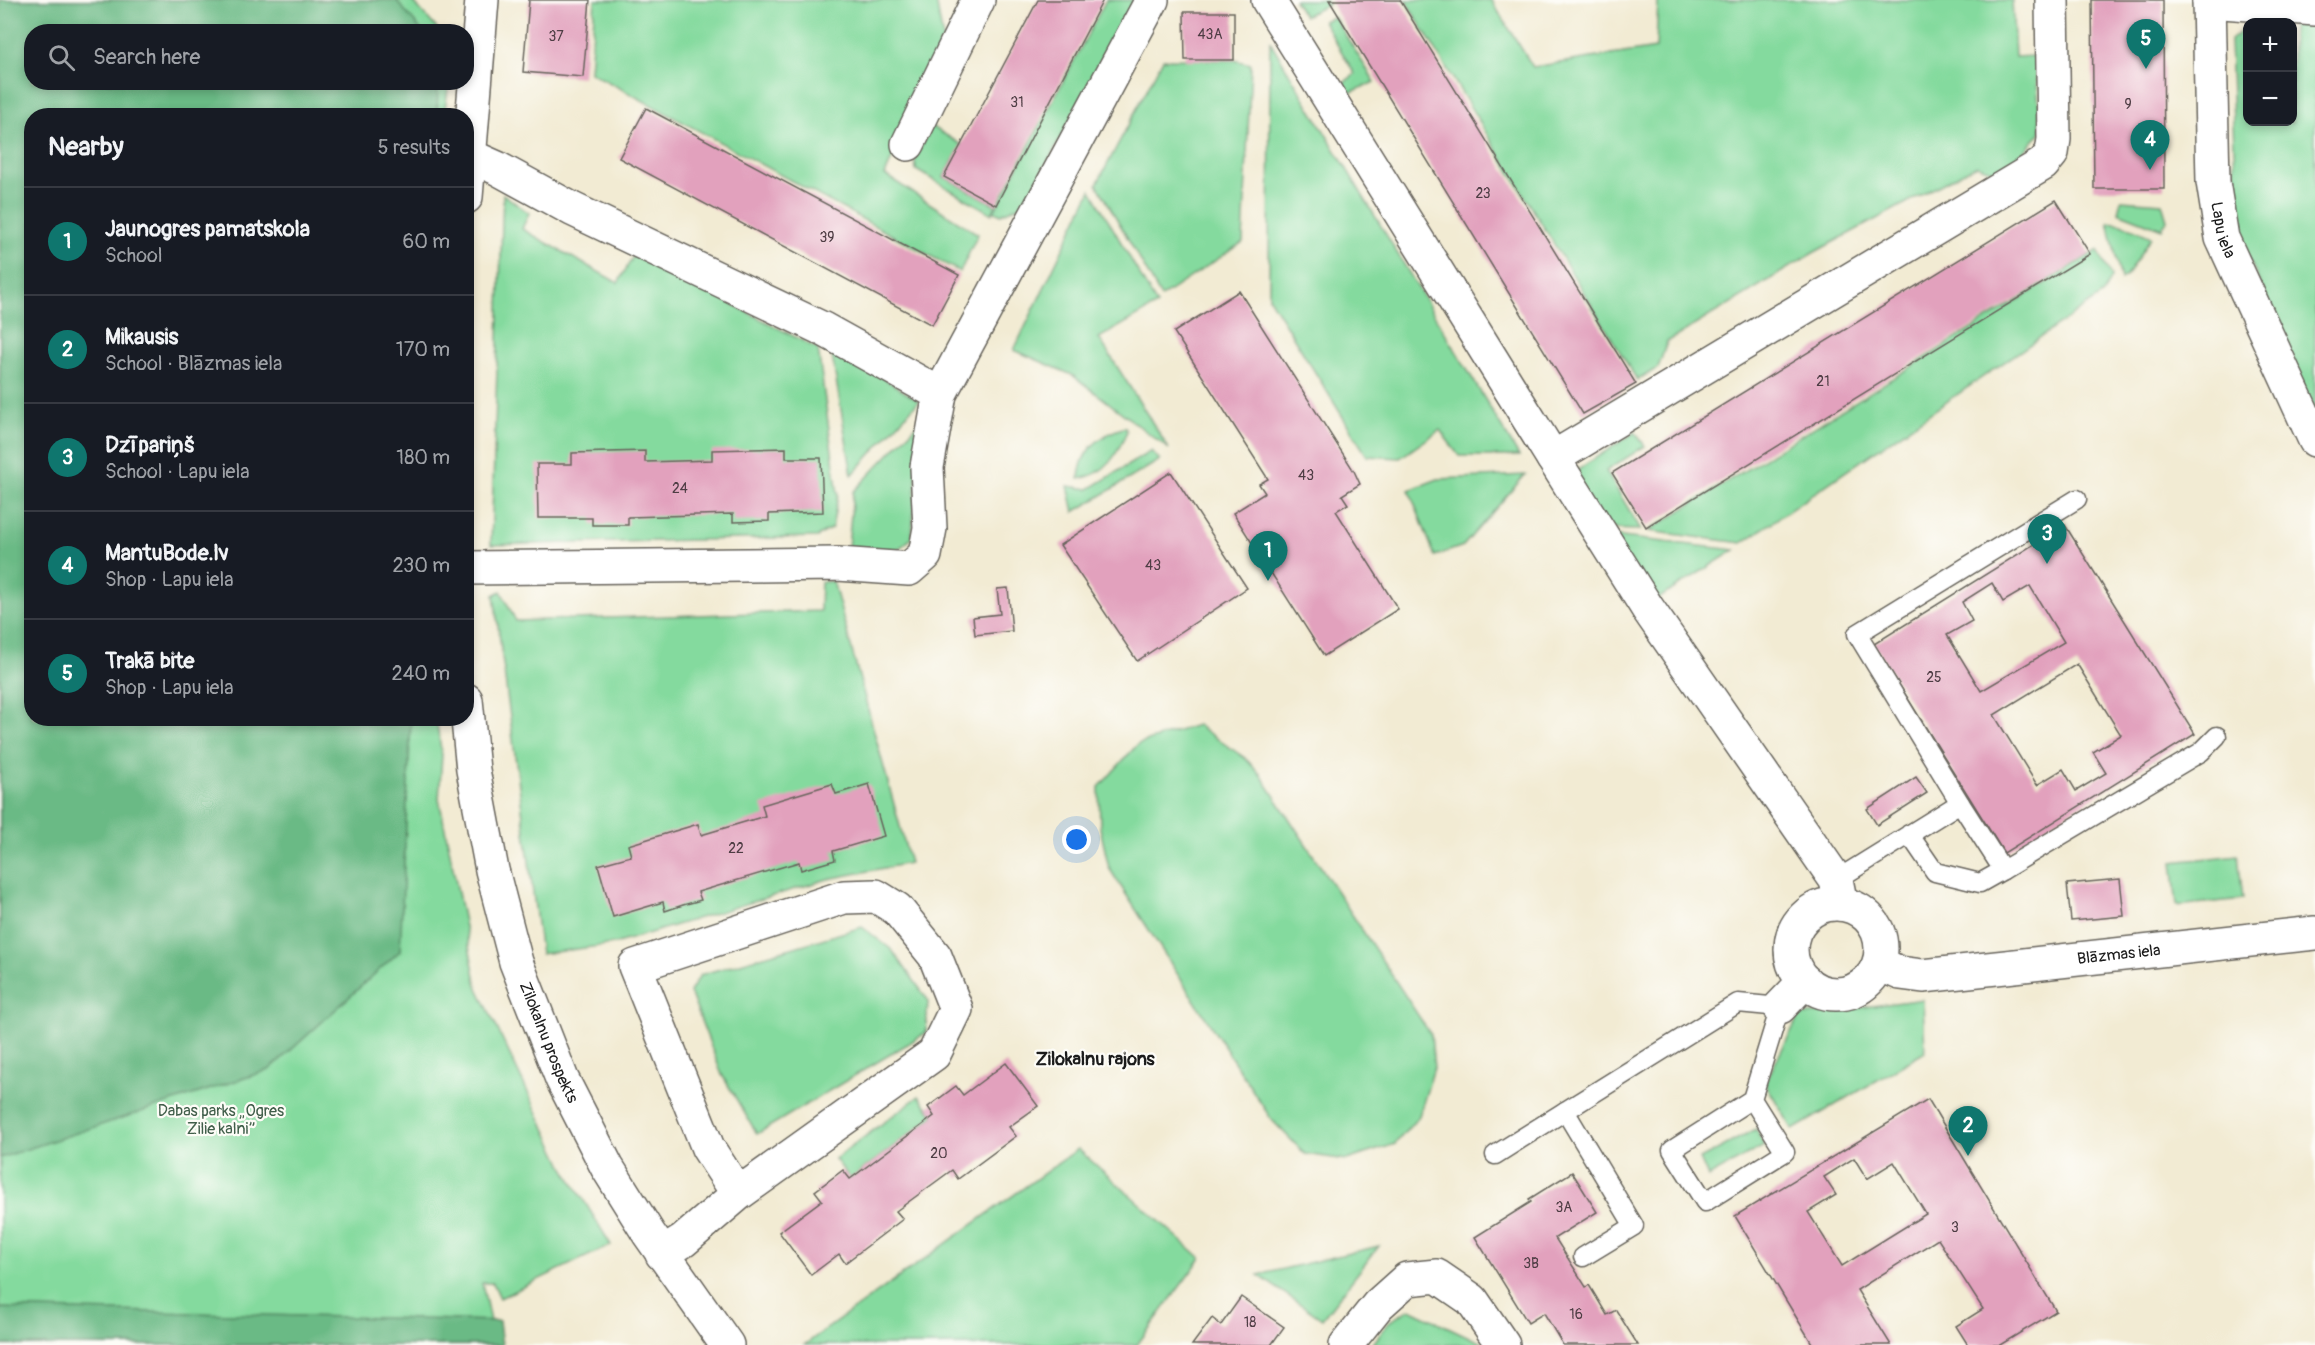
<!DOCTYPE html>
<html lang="en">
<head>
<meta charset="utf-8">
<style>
  :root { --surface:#171b24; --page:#20242c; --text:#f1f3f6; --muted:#9ea1a6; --line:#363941; --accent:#0f766e }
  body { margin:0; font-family:Pangolin,sans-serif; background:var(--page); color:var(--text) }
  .controls { position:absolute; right:18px; top:18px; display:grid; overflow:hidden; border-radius:12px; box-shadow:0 3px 9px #0003 }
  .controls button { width:54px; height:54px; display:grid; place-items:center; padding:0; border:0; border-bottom:2px solid var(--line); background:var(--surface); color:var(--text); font:30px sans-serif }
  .you { position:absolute; left:1077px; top:840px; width:21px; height:21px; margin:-15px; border:4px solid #fff; border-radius:50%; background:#1a73e8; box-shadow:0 0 0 9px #1a73e833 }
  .badge { display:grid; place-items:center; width:39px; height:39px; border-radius:50%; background:var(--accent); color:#fff; font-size:20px; font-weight:700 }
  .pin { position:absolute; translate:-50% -50px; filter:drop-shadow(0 2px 3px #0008) }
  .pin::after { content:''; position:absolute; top:32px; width:21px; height:18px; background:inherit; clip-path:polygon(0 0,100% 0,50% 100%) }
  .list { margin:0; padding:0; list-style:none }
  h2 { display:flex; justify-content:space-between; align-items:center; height:78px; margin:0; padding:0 24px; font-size:26px }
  h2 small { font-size:20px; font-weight:400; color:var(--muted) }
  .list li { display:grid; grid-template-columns:39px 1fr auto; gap:18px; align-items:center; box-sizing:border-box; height:108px; padding:0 24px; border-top:2px solid var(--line) }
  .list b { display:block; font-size:22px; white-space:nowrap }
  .list p { margin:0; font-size:20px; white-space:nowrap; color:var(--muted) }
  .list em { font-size:20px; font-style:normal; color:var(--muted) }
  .icon { flex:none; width:33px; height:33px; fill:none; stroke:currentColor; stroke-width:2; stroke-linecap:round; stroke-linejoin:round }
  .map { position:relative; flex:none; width:2315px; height:1345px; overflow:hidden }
  .search { position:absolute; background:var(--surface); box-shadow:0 3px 9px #0003; left:24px; top:24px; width:450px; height:66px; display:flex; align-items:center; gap:15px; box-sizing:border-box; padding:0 21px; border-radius:24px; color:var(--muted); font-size:22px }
  .panel { position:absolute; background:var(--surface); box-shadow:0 3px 9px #0003; left:24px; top:108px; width:450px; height:618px; border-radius:24px }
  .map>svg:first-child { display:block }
  .green { fill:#84da9e; stroke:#507b5d; stroke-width:1.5 }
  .forest { fill:#6bba85; stroke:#446b50; stroke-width:1.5 }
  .building { fill:#e2a1bd; fill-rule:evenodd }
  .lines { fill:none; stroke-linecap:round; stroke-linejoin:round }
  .service-casing { stroke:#67645c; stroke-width:21 }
  .minor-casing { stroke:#67645c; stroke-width:36 }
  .secondary-casing { stroke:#67645c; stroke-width:36 }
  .service { stroke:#fff; stroke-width:18 }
  .minor { stroke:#fff; stroke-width:33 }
  .secondary { stroke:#fff; stroke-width:33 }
  .labels { text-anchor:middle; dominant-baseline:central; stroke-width:4.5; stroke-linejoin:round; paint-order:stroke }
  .number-label { font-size:14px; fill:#4e3d44 }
  .street-label { font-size:16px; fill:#1c1c1c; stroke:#fdfcf7 }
  .park-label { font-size:16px; fill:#405e4a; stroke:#fdfcf7 }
  .neighbourhood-label { font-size:18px; font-weight:bold; fill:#1c1c1c; stroke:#fdfcf7 }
</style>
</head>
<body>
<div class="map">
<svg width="2315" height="1345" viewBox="0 0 2315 1345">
  <rect width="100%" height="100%" fill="#fdfcf7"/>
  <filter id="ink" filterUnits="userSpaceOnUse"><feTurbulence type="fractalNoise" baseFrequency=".0167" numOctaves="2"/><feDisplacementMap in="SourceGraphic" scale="12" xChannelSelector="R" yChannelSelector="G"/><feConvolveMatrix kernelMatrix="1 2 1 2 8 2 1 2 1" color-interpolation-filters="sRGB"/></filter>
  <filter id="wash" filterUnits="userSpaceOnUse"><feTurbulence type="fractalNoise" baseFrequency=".008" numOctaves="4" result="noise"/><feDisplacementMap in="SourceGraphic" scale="24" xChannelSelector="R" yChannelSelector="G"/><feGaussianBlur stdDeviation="1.35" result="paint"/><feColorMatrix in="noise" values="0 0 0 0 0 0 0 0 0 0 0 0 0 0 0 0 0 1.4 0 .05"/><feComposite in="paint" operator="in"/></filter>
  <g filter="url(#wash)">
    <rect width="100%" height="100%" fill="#f2ebd3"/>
    <g class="green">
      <path d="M0,0H412L439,31L32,32V82L449,83L444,115L32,116V718L436,719L442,755L439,799L477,986L564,1168L611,1245L500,1298L493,1283H482L495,1345H0Z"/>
      <path d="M595,0H936L943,39L885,175L978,234L960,272L590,72Z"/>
      <path d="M1106,0H1134L1026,203L1001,214L994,212Z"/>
      <path d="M1294,0H1325L1328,5L1304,16Z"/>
      <path d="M1405,0H1491L1533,67L1656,48L1658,0H2012L2015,57L2035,56L2041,132L2004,175L1977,165L1813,253L1667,342L1658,368L1637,380Z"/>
      <path d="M1334,17L1375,82L1347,94L1342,84L1355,74L1323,21Z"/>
      <path d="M2251,22H2252L2315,23V414L2237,230L2230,40L2247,26L2248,122H2292V22Z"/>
      <path d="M1270,41L1519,456H1459L1440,430L1400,458L1367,456L1269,298Z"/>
      <path d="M1163,59L1234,60L1251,64L1243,242L1161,297L1097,184Z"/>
      <path d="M931,126L962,145L944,177L996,205L992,214L916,170L915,160Z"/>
      <path d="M1091,190L1157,305L1099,338L1169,449L1072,375L1014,350Z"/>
      <path d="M503,194L529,213L522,229L618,283L635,253L818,349L838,495L832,528L817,537L491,545Z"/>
      <path d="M2121,200L2162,203L2167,220L2162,229L2118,212Z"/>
      <path d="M2108,222L2122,224L2151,237L2127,275L2121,280Z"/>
      <path d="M2098,250L2111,277L2103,294L1742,543L1648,531Z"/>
      <path d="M830,344L919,401L852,475Z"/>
      <path d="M920,422L912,538L897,550L848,548L853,492Z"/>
      <path d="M1125,427L1127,431C1117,455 1107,474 1079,479C1080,451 1100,435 1125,427Z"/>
      <path d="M1635,432L1645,446L1606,471L1641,530L1602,529L1568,476Z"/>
      <path d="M1151,451L1160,460L1074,512L1068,486L1089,489Z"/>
      <path d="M1525,475L1463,546L1435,556L1409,490L1438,479Z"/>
      <path d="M1604,535L1735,550L1650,604Z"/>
      <path d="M833,581L910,863L828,879L614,944L541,954L494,595L501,591L516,621L820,611L821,582Z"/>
      <path d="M1197,725L1245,758L1260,774L1431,1035L1434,1068L1419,1116L1395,1144L1347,1160L1305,1154L1271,1119L1109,868L1100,828L1099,787L1138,744Z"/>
      <path d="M2238,855L2243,899L2177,906L2172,862Z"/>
      <path d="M862,927L892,950L928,1000L926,1033L757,1134L722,1075L690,992L700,975Z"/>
      <path d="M1923,999L1925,1052L1793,1130L1765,1083L1799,1016Z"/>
      <path d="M919,1096L934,1116L850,1179L835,1159Z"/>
      <path d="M1756,1129L1764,1146L1708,1177L1700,1159Z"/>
      <path d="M1078,1149L1201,1258L1137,1345H804Z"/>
      <path d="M1379,1246L1322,1319L1258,1275Z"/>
      <path d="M1410,1309L1484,1344V1345H1372L1390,1321Z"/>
    </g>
    <g class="forest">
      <path d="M0,0H396L422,31L32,32V82L438,83L437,115L32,116V718L411,719L400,951L269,1070L0,1158Z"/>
      <path d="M0,1308L499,1321L502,1345H0Z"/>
    </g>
    <g id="blocks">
      <g class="building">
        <path d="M529,0H590L583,77L523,72Z"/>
        <path d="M1038,0H1103L996,205L944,177Z"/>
        <path d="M1329,0H1400L1636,384L1583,414Z"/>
        <path d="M2092,0H2163L2164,189H2094Z"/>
        <path d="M1184,12H1234V60H1185Z"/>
        <path d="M646,108L959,275L932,325L619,158Z"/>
        <path d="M2056,200L2090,254L1646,527L1612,473Z"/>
        <path d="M1239,291L1354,471L1360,484L1342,495L1348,504L1336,511L1398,609L1324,656L1233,513L1265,493L1259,484L1268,479L1174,332Z"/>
        <path d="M786,448V458H821L823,512L769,514V521L733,522V514L628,517V525H592V518H538L537,464H572V453L645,451V462L712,460V450Z"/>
        <path d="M1171,472L1247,588L1137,661L1060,545Z"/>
        <path d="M2065,525L2195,734L2004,853L1874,644ZM1992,583L2003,602L2030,586L2064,642L1981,691L1947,635L1972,621L1962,602ZM2077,664L2121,735L2093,752L2106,773L2076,791L2063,769L2037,785L1994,715Z"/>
        <path d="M1008,588L1012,631L975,635L973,617L1000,614L997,589Z"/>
        <path d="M1916,777L1927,793L1877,825L1867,809Z"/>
        <path d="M832,784L836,794L869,784L884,836L833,851L835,860L801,870L799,862L698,892L701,900L683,905L665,911L663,902L613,917L598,865L631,856L628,845L698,824L701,835L765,816L762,805Z"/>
        <path d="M2120,879L2124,916L2071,921L2067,884Z"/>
        <path d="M1006,1063L1038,1106L1009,1127L1016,1136L958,1179L952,1170L896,1211L903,1219L845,1263L839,1254L811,1275L779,1232L822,1200L815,1191L843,1170L850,1179L934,1116L928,1107L956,1086L963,1095Z"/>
        <path d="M1928,1099L2056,1311L2000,1345H1968L1956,1326L1983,1309L1938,1239L1857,1290L1891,1345H1813L1735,1216ZM1854,1158L1867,1179L1894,1162L1926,1214L1842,1266L1808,1212L1836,1195L1824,1177Z"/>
        <path d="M1572,1172L1597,1212L1555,1238L1586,1287L1589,1285L1607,1315L1616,1310L1638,1345H1563L1544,1313L1528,1323L1475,1237L1531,1202L1529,1199Z"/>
        <path d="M1241,1297L1284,1327L1271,1345H1192L1212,1318L1221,1325Z"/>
      </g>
    </g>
  </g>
  <g filter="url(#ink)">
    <use href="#blocks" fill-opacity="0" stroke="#67645c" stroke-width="1.5"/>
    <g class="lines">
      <defs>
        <g id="service">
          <path d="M1960,803L1857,634L2077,499"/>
          <path d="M2003,870L2201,752L2217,736"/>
          <path d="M1836,880L1960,803L2003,870L1980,883L1935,872L1909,834"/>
          <path d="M1565,1111L1634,1226L1583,1257"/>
          <path d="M1495,1155L1738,1003L1780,1007L1752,1099L1672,1150L1705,1202L1785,1152L1752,1099"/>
        </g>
        <g id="minor">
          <path d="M1268,0L1553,458"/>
          <path id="s1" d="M2209,0L2213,182L2222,238L2315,440"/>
          <path d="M2209,1L2315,9"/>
          <path d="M908,144L978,0"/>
          <path d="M470,156L497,168L572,209L823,329L940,394"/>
          <path d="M466,568L838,564L909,569L925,555L930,528L927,467L940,394L1152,0"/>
          <path d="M1841,904L1836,880L1648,609L1553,458L2043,164L2052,153L2054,139L2052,0"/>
          <circle cx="1836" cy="949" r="45"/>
          <path id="s2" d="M1879,964L1900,973L1923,976L2315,933"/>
          <path d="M1780,1007L1805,981"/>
          <path d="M662,1254L683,1241L738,1194L934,1054L956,1009L935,956L897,909L876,896L844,897L635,966L708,1148L738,1194"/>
          <path d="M1346,1345L1378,1305L1407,1279L1437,1276L1472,1300L1503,1345"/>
        </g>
        <g id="secondary">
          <path d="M466,197L482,0"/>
          <path id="s3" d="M466,700L473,770L492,870L516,962L562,1079L607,1167L649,1234L727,1345"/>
        </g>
      </defs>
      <use href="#service" class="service-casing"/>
      <use href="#minor" class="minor-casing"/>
      <use href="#secondary" class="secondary-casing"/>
      <use href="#service" class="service"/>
      <use href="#minor" class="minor"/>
      <use href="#secondary" class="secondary"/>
    </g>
  </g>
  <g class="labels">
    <g class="number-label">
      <text x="1210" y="34">43A</text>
      <text x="556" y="36">37</text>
      <text x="1017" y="102">31</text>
      <text x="2128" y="104">9</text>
      <text x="1483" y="193">23</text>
      <text x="827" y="237">39</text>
      <text x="1823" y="381">21</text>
      <text x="1306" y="475">43</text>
      <text x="680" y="488">24</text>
      <text x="1153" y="565">43</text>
      <text x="1934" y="677">25</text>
      <text x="736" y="848">22</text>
      <text x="939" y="1153">20</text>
      <text x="1564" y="1207">3A</text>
      <text x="1955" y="1227">3</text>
      <text x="1531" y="1263">3B</text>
      <text x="1576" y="1314">16</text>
      <text x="1250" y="1322">18</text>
    </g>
    <g class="street-label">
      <text stroke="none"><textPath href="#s1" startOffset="231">Lapu iela</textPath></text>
      <text stroke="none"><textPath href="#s2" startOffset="243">Blāzmas iela</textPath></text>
      <text stroke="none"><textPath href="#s3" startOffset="354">Zilokalnu prospekts</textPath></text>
    </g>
    <g class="park-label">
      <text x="221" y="1111">Dabas parks „Ogres<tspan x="221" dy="18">Zilie kalni”</tspan></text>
    </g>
    <g class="neighbourhood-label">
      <text x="1095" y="1059">Zilokalnu rajons</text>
    </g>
  </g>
</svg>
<div class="controls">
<button>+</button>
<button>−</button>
</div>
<div class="you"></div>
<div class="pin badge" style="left:1268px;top:581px">1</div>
<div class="pin badge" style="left:1968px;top:1156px">2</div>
<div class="pin badge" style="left:2047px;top:564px">3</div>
<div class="pin badge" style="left:2150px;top:170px">4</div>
<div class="pin badge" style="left:2146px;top:69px">5</div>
<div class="search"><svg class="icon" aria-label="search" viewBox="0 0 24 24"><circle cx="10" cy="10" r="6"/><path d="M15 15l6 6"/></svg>Search here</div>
<section class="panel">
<h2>Nearby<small>5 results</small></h2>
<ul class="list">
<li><span class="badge">1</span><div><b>Jaunogres pamatskola</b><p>School</p></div><em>60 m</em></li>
<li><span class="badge">2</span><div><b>Mikausis</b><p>School · Blāzmas iela</p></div><em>170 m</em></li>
<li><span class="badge">3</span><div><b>Dzīpariņš</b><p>School · Lapu iela</p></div><em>180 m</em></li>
<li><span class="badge">4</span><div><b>MantuBode.lv</b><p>Shop · Lapu iela</p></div><em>230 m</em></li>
<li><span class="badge">5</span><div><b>Trakā bite</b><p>Shop · Lapu iela</p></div><em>240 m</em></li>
</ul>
</section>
</div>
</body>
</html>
